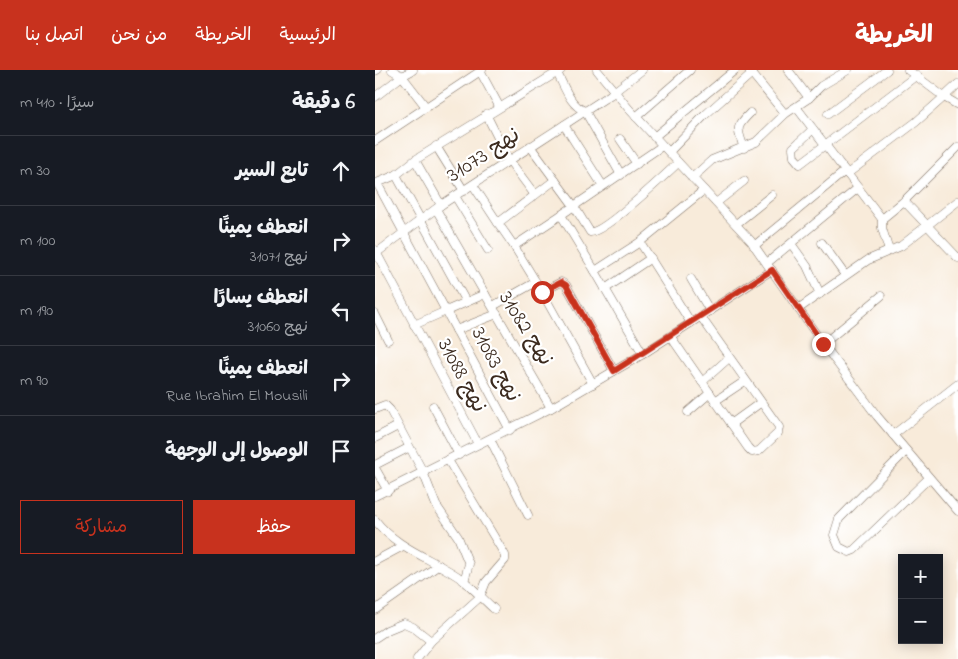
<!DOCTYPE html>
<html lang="ar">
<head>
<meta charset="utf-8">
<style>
  :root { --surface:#171b24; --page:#242831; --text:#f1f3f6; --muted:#9ea1a6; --line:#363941; --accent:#c8321e }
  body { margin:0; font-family:"Indie Flower","Playpen Sans Arabic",sans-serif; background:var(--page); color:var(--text); direction:rtl }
  .controls { position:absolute; right:15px; bottom:15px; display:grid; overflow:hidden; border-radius:0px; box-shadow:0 2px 12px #0003 }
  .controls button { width:45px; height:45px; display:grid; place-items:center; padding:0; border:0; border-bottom:1px solid var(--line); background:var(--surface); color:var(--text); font:25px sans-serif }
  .stop { position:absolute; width:15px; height:15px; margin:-11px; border:4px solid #c8321e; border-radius:50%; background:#fff }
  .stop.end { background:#c8321e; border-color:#fff; box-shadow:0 1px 5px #0008 }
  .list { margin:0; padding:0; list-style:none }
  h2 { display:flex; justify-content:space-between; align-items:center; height:65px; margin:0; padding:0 20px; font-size:21px }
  h2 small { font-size:16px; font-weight:400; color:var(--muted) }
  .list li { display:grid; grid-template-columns:32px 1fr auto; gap:15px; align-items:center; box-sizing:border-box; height:70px; padding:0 20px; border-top:1px solid var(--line) }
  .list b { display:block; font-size:19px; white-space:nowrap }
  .list p { margin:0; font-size:16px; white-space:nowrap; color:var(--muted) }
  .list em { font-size:16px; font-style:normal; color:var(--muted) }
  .actions { display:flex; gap:10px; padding:15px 20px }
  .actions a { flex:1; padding:11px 0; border:1px solid var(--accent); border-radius:0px; text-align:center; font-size:18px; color:var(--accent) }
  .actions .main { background:var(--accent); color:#fff }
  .icon { flex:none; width:28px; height:28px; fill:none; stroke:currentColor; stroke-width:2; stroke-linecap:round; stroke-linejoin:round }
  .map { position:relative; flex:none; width:583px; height:589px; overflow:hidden; direction:ltr }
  header { display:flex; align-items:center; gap:30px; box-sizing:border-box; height:70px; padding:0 25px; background:var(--accent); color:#fff }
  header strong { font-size:24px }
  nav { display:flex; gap:28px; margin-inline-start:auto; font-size:18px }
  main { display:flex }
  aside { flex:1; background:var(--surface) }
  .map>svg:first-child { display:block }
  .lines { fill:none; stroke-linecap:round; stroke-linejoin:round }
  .street-casing { stroke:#7d6e60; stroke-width:9 }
  .street { stroke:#fff; stroke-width:8 }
  .route { stroke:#c8321e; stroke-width:6 }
  .labels { text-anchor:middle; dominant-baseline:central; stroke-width:4.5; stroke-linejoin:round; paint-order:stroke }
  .street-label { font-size:22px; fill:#3b2a1e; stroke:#fff }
</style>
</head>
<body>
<header>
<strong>الخريطة</strong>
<nav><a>الرئيسية</a><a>الخريطة</a><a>من نحن</a><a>اتصل بنا</a></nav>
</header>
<main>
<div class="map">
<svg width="583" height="589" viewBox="0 0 583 589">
  <rect width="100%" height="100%" fill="#fff"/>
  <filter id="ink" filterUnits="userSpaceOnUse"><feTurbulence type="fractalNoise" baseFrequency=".02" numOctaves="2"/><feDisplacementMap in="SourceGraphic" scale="10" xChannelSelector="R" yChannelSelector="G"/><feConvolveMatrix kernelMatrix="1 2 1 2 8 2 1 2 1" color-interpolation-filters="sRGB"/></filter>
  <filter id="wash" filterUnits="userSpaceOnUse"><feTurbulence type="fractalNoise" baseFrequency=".0096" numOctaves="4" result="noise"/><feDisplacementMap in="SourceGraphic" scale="20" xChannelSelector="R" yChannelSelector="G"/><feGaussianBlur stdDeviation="1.12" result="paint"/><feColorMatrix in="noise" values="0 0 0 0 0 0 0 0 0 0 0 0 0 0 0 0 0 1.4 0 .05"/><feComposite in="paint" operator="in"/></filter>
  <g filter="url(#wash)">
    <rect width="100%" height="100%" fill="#f8ebda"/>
  </g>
  <g filter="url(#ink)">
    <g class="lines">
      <defs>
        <g id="street">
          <path d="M17,0L27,6L38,0"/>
          <path d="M222,0L254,39L376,171L448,274L502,346L583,441"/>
          <path d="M374,0L410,44"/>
          <path d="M0,1L2,0"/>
          <path d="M105,1L124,36"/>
          <path d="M182,3C189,15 195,36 210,41L246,105"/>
          <path d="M583,14L569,27L583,35"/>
          <path d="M0,27L27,6L51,37"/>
          <path d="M434,28L446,16L473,0"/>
          <path d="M422,38L507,149V158L514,181"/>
          <path d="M111,44L134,90L160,125"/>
          <path d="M453,44L512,0"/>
          <path d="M261,47L315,0"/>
          <path d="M189,55L228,116"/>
          <path d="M438,59L418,78L419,87L425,94L542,5"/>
          <path d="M279,67L360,0"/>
          <path d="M245,69L262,94"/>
          <path d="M0,71L107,0"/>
          <path d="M61,76L89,121"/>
          <path d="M155,76L199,136L186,145L220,201"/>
          <path d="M287,76L199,136L215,162C228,164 291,104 303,93"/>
          <path d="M369,78C362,58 360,58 375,43"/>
          <path d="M294,82L330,45L377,3"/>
          <path d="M40,90L21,105L91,232"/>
          <path d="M472,104L541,52L569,27L533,0"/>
          <path d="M21,105L2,113L71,241L39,255"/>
          <path d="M317,108L337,90L381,72L410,44L434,28L413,0"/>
          <path d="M98,115L123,153L180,110"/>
          <path d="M80,126L113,180"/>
          <path d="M529,131L583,188"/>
          <path d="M341,133L369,111"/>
          <path d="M66,135L40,90L186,0"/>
          <path d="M61,139L110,224"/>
          <path d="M186,145L139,176L167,222L186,212L191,215L239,301"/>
          <path d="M507,149L529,131L583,77"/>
          <path d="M123,153L139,176"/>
          <path d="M361,154L397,125"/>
          <path d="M265,172L316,253"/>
          <path d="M447,173L470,205"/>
          <path d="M417,175L432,196L445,224"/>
          <path d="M379,176L470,101"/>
          <path d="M0,180L103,374"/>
          <path d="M0,184L66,135L235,25L267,0"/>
          <path d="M392,193L483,118"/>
          <path d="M316,209L335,241"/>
          <path d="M230,219L276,188"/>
          <path d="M167,222L218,314"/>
          <path d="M118,236L161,212"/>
          <path d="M423,239L493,190L526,176L583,131"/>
          <path d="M0,244L13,270"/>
          <path d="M81,260L122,244"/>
          <path d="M296,267L373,378L377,382L384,381L403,363L404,357L326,247"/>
          <path d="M448,274L506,226"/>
          <path d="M268,284L220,201L265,172L329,120"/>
          <path d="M327,312L354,288"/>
          <path d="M340,331L370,311"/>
          <path d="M58,336L84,385"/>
          <path d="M0,339L10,335L15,340L48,402L61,435L83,467L94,494L89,511"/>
          <path d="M313,342L335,323"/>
          <path d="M356,354L385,333"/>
          <path d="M135,360L71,241L110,224L176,338"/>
          <path d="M518,365L583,314"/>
          <path d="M0,368L23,356"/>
          <path d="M115,369L153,445"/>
          <path d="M531,381L464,449L459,465L464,477L474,482L479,480L554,408"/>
          <path d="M0,395L33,378"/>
          <path d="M0,398L13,421"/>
          <path d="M0,426L176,338L268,284L397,200"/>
          <path d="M0,450C22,479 59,489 88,510C99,519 109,530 119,539"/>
          <path d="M0,491L28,476"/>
          <path d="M0,540L64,495"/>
          <path d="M0,568L12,560L29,553L38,557L56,571L105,527L111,512L130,490V485L73,390"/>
          <path d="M42,589L56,571"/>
        </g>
      </defs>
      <use href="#street" class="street-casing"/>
      <use href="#street" class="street"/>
    </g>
  </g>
  <g class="lines" filter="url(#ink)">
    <path class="route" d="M167,222L186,212L191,215L239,301L397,200L448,274"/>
  </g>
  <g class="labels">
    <g class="street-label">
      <text transform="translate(109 86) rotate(-33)">نهج 31073</text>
      <text transform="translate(150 259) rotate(58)">نهج 31082</text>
      <text transform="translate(120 295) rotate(62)">نهج 31083</text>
      <text transform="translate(86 306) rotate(62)">نهج 31088</text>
    </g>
  </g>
</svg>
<div class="controls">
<button>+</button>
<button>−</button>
</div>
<div class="stop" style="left:167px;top:222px"></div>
<div class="stop end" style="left:448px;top:274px"></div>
</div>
<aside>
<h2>6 دقيقة<small>سيرًا · 410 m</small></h2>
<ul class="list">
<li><svg class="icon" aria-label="ahead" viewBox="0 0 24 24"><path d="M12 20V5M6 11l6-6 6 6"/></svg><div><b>تابع السير</b></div><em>30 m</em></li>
<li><svg class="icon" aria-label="right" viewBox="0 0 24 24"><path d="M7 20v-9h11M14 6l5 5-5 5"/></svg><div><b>انعطف يمينًا</b><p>نهج 31071</p></div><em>100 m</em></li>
<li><svg class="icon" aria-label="left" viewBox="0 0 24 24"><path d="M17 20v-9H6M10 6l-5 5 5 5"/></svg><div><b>انعطف يسارًا</b><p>نهج 31060</p></div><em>190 m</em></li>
<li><svg class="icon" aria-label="right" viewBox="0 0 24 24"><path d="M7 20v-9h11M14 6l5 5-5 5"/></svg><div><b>انعطف يمينًا</b><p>Rue Ibrahim El Mousili</p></div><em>90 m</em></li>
<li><svg class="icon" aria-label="arrive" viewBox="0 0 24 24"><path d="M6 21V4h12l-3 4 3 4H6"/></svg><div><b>الوصول إلى الوجهة</b></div></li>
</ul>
<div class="actions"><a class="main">حفظ</a><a>مشاركة</a></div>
</aside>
</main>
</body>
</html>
